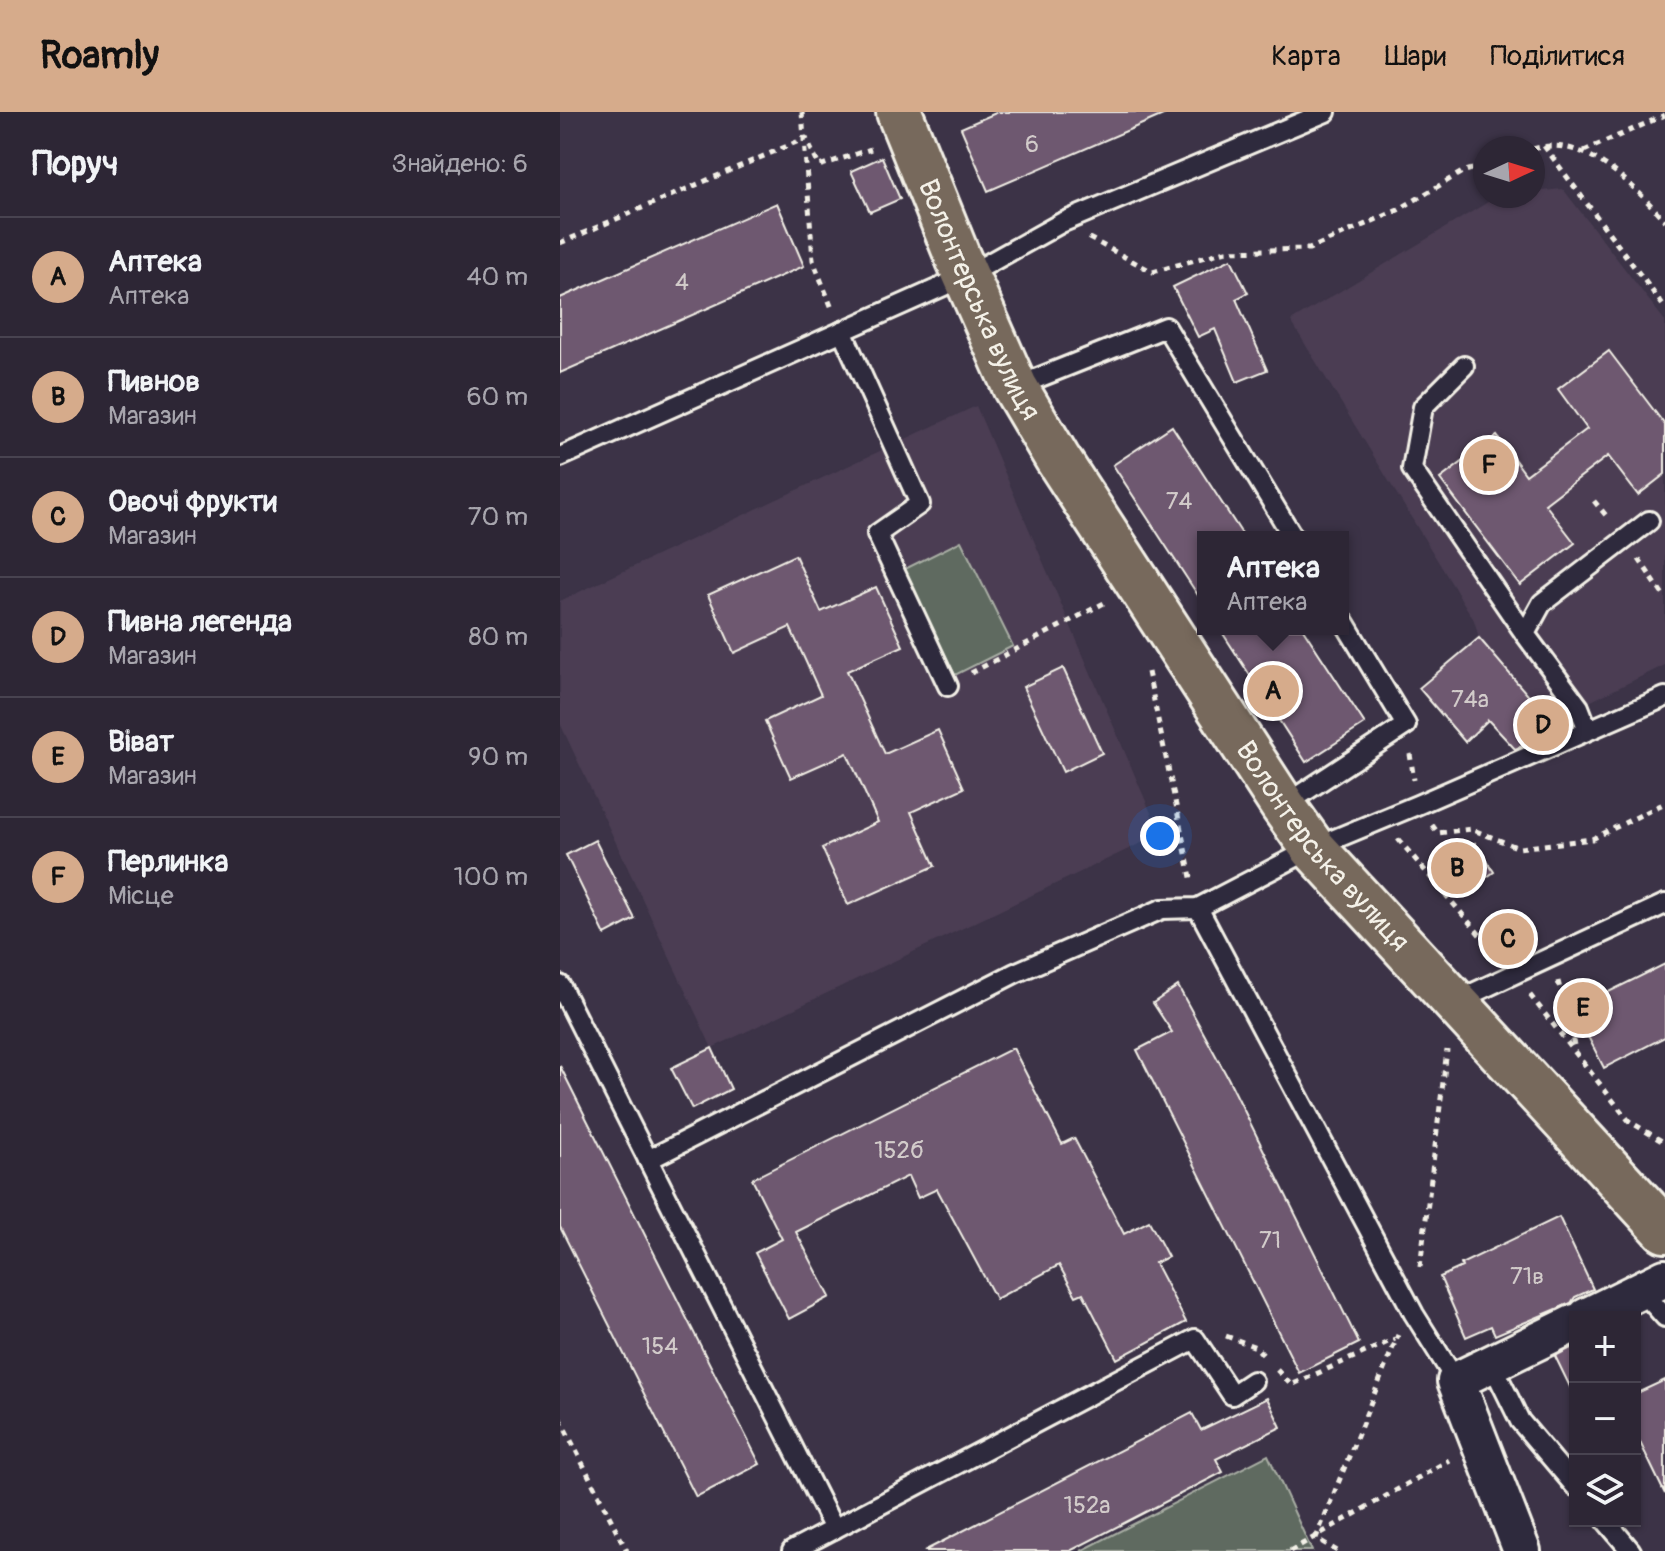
<!DOCTYPE html>
<html lang="uk">
<head>
<meta charset="utf-8">
<style>
  :root { --surface:#2d2635; --page:#393241; --text:#f1f3f6; --muted:#a7a5ad; --line:#484350; --accent:#d6ab8b }
  body { margin:0; font-family:Pangolin,sans-serif; background:var(--page); color:var(--text) }
  .controls { position:absolute; right:24px; bottom:24px; display:grid; overflow:hidden; border-radius:0px; box-shadow:0 2px 6px #0004 }
  .controls button { width:72px; height:72px; display:grid; place-items:center; padding:0; border:0; border-bottom:2px solid var(--line); background:var(--surface); color:var(--text); font:40px sans-serif }
  .compass { position:absolute; left:913px; top:24px; width:72px; height:72px; border-radius:50%; background:var(--surface); box-shadow:0 2px 6px #0004; rotate:86deg }
  .you { position:absolute; left:600px; top:724px; width:28px; height:28px; margin:-20px; border:6px solid #fff; border-radius:50%; background:#1a73e8; box-shadow:0 0 0 12px #1a73e833 }
  .badge { display:grid; place-items:center; width:52px; height:52px; border-radius:50%; background:var(--accent); color:#111; font-size:26px; font-weight:700 }
  .pin { position:absolute; translate:-50% -50%; border:4px solid #fff; box-shadow:0 2px 8px #0006 }
  .popup { position:absolute; left:637px; top:419px; width:152px; height:104px; box-sizing:border-box; display:grid; place-content:center; border-radius:0px; background:var(--surface); filter:drop-shadow(0 2px 6px #0005); font-size:26px; white-space:nowrap; color:var(--muted) }
  .popup b { font-size:30px; color:var(--text) }
  .popup::after { content:''; position:absolute; left:50%; top:100%; margin-left:-16px; border:16px solid transparent; border-top-color:var(--surface) }
  .list { margin:0; padding:0; list-style:none }
  h2 { display:flex; justify-content:space-between; align-items:center; height:104px; margin:0; padding:0 32px; font-size:34px }
  h2 small { font-size:26px; font-weight:400; color:var(--muted) }
  .list li { display:grid; grid-template-columns:52px 1fr auto; gap:24px; align-items:center; box-sizing:border-box; height:120px; padding:0 32px; border-top:2px solid var(--line) }
  .list b { display:block; font-size:30px; white-space:nowrap }
  .list p { margin:0; font-size:26px; white-space:nowrap; color:var(--muted) }
  .list em { font-size:26px; font-style:normal; color:var(--muted) }
  .icon { flex:none; width:44px; height:44px; fill:none; stroke:currentColor; stroke-width:2; stroke-linecap:round; stroke-linejoin:round }
  .map { position:relative; flex:none; width:1105px; height:1439px; overflow:hidden }
  header { display:flex; align-items:center; gap:48px; box-sizing:border-box; height:112px; padding:0 40px; background:var(--accent); color:#111 }
  header strong { font-size:38px }
  nav { display:flex; gap:44px; margin-inline-start:auto; font-size:28px }
  main { display:flex }
  aside { flex:1; background:var(--surface) }
  .map>svg:first-child { display:block }
  .built { fill:#4b3e53 }
  .green { fill:#5e6b61; stroke:#a9aea4; stroke-width:2 }
  .building { fill:#6e596f; stroke:#f4f1e8; stroke-width:2 }
  .lines { fill:none; stroke-linecap:round; stroke-linejoin:round }
  .service-casing { stroke:#f4f1e8; stroke-width:24 }
  .minor-casing { stroke:#f4f1e8; stroke-width:42 }
  .primary-casing { stroke:#f4f1e8; stroke-width:50 }
  .path { stroke:#f4f1e8; stroke-width:5; stroke-dasharray:6 6; stroke-linecap:butt }
  .service { stroke:#2f2a3d; stroke-width:18 }
  .minor { stroke:#2f2a3d; stroke-width:36 }
  .primary { stroke:#77695c; stroke-width:44 }
  .labels { text-anchor:middle; dominant-baseline:central; stroke-width:8; stroke-linejoin:round; paint-order:stroke }
  .number-label { font-size:24px; fill:#d2cbca }
  .street-label { font-size:28px; fill:#f4f1e8; stroke:#2f2a3d }
</style>
</head>
<body>
<header>
<strong>Roamly</strong>
<nav><a>Карта</a><a>Шари</a><a>Поділитися</a></nav>
</header>
<main>
<aside>
<h2>Поруч<small>Знайдено: 6</small></h2>
<ul class="list">
<li><span class="badge">A</span><div><b>Аптека</b><p>Аптека</p></div><em>40 m</em></li>
<li><span class="badge">B</span><div><b>Пивнов</b><p>Магазин</p></div><em>60 m</em></li>
<li><span class="badge">C</span><div><b>Овочі фрукти</b><p>Магазин</p></div><em>70 m</em></li>
<li><span class="badge">D</span><div><b>Пивна легенда</b><p>Магазин</p></div><em>80 m</em></li>
<li><span class="badge">E</span><div><b>Віват</b><p>Магазин</p></div><em>90 m</em></li>
<li><span class="badge">F</span><div><b>Перлинка</b><p>Місце</p></div><em>100 m</em></li>
</ul>
</aside>
<div class="map">
<svg width="1105" height="1439" viewBox="0 0 1105 1439">
  <rect width="100%" height="100%" fill="#3c3347"/>
  <filter id="ink" filterUnits="userSpaceOnUse"><feTurbulence type="fractalNoise" baseFrequency=".0125" numOctaves="2"/><feDisplacementMap in="SourceGraphic" scale="16" xChannelSelector="R" yChannelSelector="G"/><feConvolveMatrix kernelMatrix="1 2 1 2 8 2 1 2 1" color-interpolation-filters="sRGB"/></filter>
  <g filter="url(#ink)">
    <g class="built">
      <path d="M1003,77L1105,209V553L990,609L919,526L914,508L731,209L938,84H973V80Z"/>
      <path d="M416,294L600,722L152,936L0,611V489Z"/>
    </g>
    <g class="green">
      <path d="M401,429L453,534L395,563L343,458Z"/>
      <path d="M708,1343L752,1439H521Z"/>
    </g>
    <g class="building">
      <path d="M438,0H610L428,79L401,16Z"/>
      <path d="M322,45L340,87L310,100L291,59Z"/>
      <path d="M217,91L244,154L0,261V186Z"/>
      <path d="M671,147L688,181L676,187L707,258L677,270L655,217L638,225L613,175Z"/>
      <path d="M1049,239L1105,313V362L1078,383L1048,344L985,392L1015,431L960,473L880,367L937,324L966,363L1027,317L998,277Z"/>
      <path d="M612,314L684,425H643V491L553,353Z"/>
      <path d="M235,443L261,500L316,475L343,534L287,559L325,642L378,618L404,676L351,700L375,754L288,793L262,736L318,710L287,641L231,666L205,609L261,583L230,515L174,541L148,483Z"/>
      <path d="M660,517H743L805,612L746,650Z"/>
      <path d="M919,526L990,609L965,633L955,637L928,608L905,630L859,576Z"/>
      <path d="M503,556L542,641L503,660L463,575Z"/>
      <path d="M35,728L75,807L45,823L6,743Z"/>
      <path d="M915,731L934,760L910,777L891,747Z"/>
      <path d="M1105,852V925L1044,956L1014,897Z"/>
      <path d="M618,874L668,966L799,1231L739,1261L577,938L612,920L593,891Z"/>
      <path d="M152,936L171,977L132,997L111,956Z"/>
      <path d="M453,936L502,1032L514,1026L564,1122L589,1109L608,1145L595,1151L626,1210L557,1247L523,1181L516,1184L499,1153L436,1187L377,1077L358,1086L348,1064L236,1120L270,1185L229,1207L195,1141L222,1127L192,1067Z"/>
      <path d="M0,954L200,1352L136,1385L0,1115Z"/>
      <path d="M999,1105L1033,1177L1015,1185L1011,1191L935,1223L931,1214L906,1225L880,1165L902,1155L901,1152Z"/>
      <path d="M1015,1234V1285L995,1244Z"/>
      <path d="M1105,1268V1382L1075,1320V1282Z"/>
      <path d="M707,1286L721,1315L656,1347L663,1360L510,1439H364L632,1301L641,1318Z"/>
    </g>
    <g class="lines">
      <defs>
        <g id="service">
          <path d="M282,219L360,392L317,422L388,574"/>
          <path d="M904,254L863,295L852,357L965,522"/>
          <path d="M455,275L606,215L733,425"/>
          <path d="M0,345L406,164L501,111L766,0"/>
          <path d="M1028,618L1019,595L965,522L982,491L1089,409"/>
          <path d="M723,694L846,613L783,508"/>
          <path d="M638,796L854,1202L896,1269"/>
          <path d="M0,873L274,1417"/>
          <path d="M894,890L1105,792"/>
          <path d="M88,1048L455,861L602,797L638,796L753,736L857,693L1105,585"/>
          <path d="M1081,1178L1105,1205"/>
          <path d="M932,1252L960,1309L1015,1374"/>
          <path d="M1046,1409L1071,1439"/>
          <path d="M232,1439L635,1227L672,1283L693,1269"/>
        </g>
        <g id="minor">
          <path d="M1026,1205L1105,1166"/>
          <path d="M962,1439L896,1269L1015,1211"/>
        </g>
        <g id="primary">
          <path id="s1" d="M339,0L398,146L455,275L497,346L723,694L753,736L1105,1118"/>
        </g>
      </defs>
      <use href="#service" class="service-casing"/>
      <use href="#minor" class="minor-casing"/>
      <use href="#primary" class="primary-casing"/>
      <g class="path">
        <path d="M242,0L253,148L273,199"/>
        <path d="M984,34L1105,196"/>
        <path d="M973,37C1024,21 1075,74 1105,109"/>
        <path d="M1024,39L1105,3"/>
        <path d="M529,126L593,160L666,139L749,137L838,98L902,60L925,53"/>
        <path d="M0,131L246,26L259,54L311,37"/>
        <path d="M1034,389L1049,407"/>
        <path d="M1079,447L1105,486"/>
        <path d="M588,560L632,770"/>
        <path d="M411,561L544,491"/>
        <path d="M850,642L854,668"/>
        <path d="M872,713L878,721L911,717L959,736L1032,727L1105,691"/>
        <path d="M838,727L938,844"/>
        <path d="M998,869L1015,937"/>
        <path d="M970,883L1069,1009L1105,1031"/>
        <path d="M860,1155L887,938"/>
        <path d="M666,1224L696,1235L705,1245"/>
        <path d="M717,1258L731,1273L835,1227"/>
        <path d="M0,1307L67,1439"/>
        <path d="M730,1439L889,1348"/>
        <path d="M777,1439L756,1426L838,1223"/>
      </g>
      <use href="#service" class="service"/>
      <use href="#minor" class="minor"/>
      <use href="#primary" class="primary"/>
    </g>
  </g>
  <g class="labels">
    <g class="number-label">
      <text x="472" y="32">6</text>
      <text x="122" y="170">4</text>
      <text x="619" y="389">74</text>
      <text x="910" y="587">74а</text>
      <text x="339" y="1038">152б</text>
      <text x="710" y="1128">71</text>
      <text x="967" y="1164">71в</text>
      <text x="100" y="1234">154</text>
      <text x="527" y="1393">152а</text>
    </g>
    <g class="street-label">
      <text stroke="none"><textPath href="#s1" startOffset="204">Волонтерська вулиця</textPath></text>
      <text stroke="none"><textPath href="#s1" startOffset="852">Волонтерська вулиця</textPath></text>
    </g>
  </g>
</svg>
<div class="controls">
<button>+</button>
<button>−</button>
<button><svg class="icon" aria-label="layers" viewBox="0 0 24 24"><path d="M12 4l9 5-9 5-9-5zM3 14l9 5 9-5"/></svg></button>
</div>
<svg class="compass" viewBox="-18 -18 36 36"><path d="M0-13l5 13h-10z" fill="#e53935"/><path d="M0 13l5-13h-10z" fill="#a7a5ad"/></svg>
<div class="you"></div>
<div class="pin badge" style="left:713px;top:579px">A</div>
<div class="popup"><b>Аптека</b>Аптека</div>
<div class="pin badge" style="left:897px;top:756px">B</div>
<div class="pin badge" style="left:948px;top:827px">C</div>
<div class="pin badge" style="left:983px;top:613px">D</div>
<div class="pin badge" style="left:1023px;top:896px">E</div>
<div class="pin badge" style="left:929px;top:353px">F</div>
</div>
</main>
</body>
</html>
